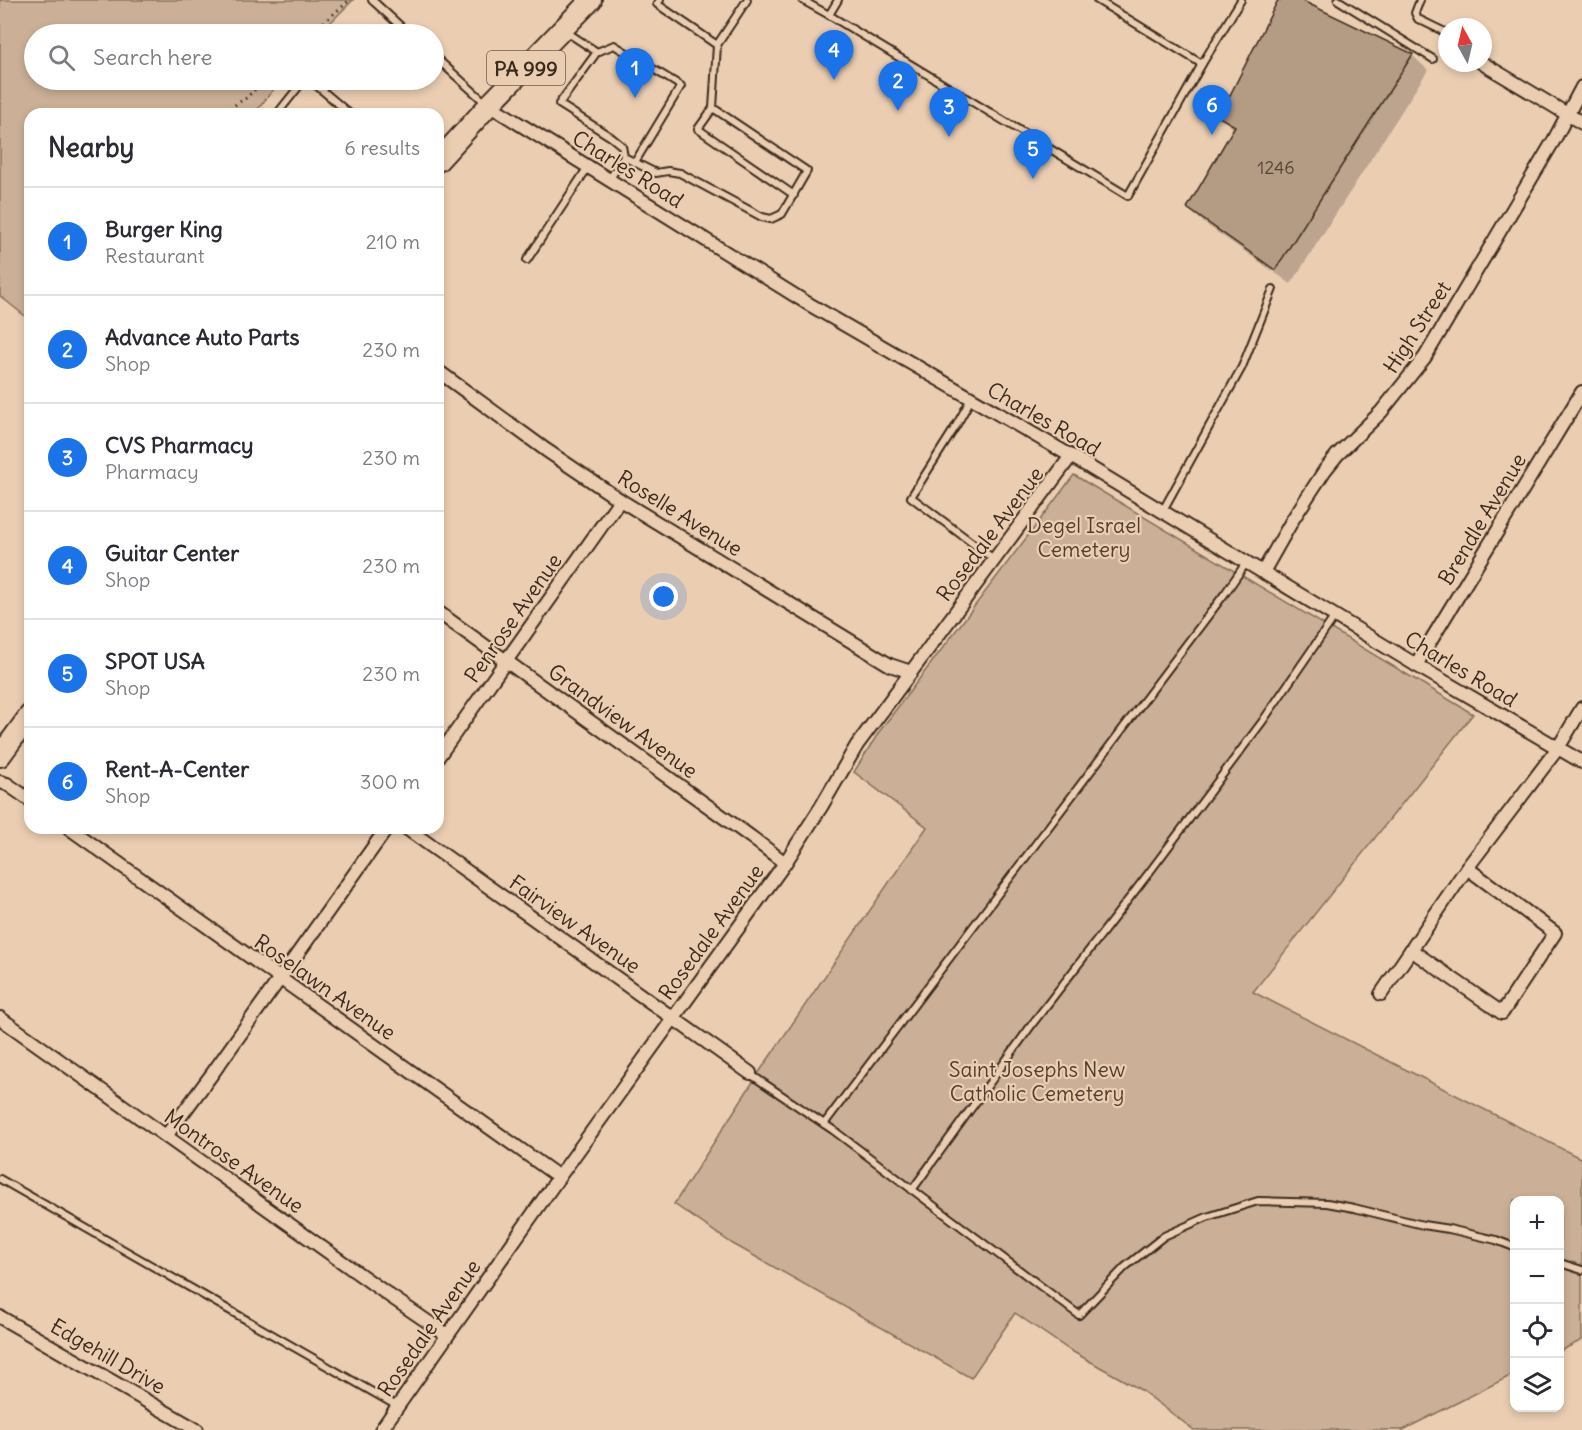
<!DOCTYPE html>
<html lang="en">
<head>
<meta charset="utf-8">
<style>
  :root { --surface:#fff; --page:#f2f2f3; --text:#2b2b33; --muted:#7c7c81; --line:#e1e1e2; --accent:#1a73e8 }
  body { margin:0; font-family:Delius,sans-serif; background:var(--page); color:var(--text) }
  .controls { position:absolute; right:18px; bottom:18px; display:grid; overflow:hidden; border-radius:12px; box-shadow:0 3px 9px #0003 }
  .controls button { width:54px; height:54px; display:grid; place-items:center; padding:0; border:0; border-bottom:2px solid var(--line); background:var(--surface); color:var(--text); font:30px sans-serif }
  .compass { position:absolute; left:1438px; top:18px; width:54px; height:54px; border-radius:50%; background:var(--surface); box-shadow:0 3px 9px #0003; rotate:352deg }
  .you { position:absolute; left:664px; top:597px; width:21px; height:21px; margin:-15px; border:4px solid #fff; border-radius:50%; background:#1a73e8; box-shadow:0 0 0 9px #1a73e833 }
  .badge { display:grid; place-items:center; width:39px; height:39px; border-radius:50%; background:var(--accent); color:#fff; font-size:20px; font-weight:700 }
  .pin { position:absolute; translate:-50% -50px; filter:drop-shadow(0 2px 3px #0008) }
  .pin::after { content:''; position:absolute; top:32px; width:21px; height:18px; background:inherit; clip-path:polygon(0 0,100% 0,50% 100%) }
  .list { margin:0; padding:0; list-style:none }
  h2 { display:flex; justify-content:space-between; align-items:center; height:78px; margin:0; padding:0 24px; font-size:26px }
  h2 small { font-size:20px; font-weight:400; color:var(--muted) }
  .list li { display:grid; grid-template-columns:39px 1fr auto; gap:18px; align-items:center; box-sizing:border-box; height:108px; padding:0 24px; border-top:2px solid var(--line) }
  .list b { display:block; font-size:22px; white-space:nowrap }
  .list p { margin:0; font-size:20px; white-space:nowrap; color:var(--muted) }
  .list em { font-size:20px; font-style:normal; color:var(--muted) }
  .icon { flex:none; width:33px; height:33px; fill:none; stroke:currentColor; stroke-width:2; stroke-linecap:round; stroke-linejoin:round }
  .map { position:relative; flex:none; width:1582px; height:1430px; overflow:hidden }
  .search { position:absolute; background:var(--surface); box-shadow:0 3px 9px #0003; left:24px; top:24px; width:420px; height:66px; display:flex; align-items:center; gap:15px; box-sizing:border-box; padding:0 21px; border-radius:33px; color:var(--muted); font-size:22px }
  .panel { position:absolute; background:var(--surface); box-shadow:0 3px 9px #0003; left:24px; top:108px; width:420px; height:726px; border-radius:18px }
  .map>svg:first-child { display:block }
  .green { fill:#cbb097; stroke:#836d5a; stroke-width:1.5 }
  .shadow { fill:#0003 }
  .building { fill:#b49b84; stroke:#3b2a1e; stroke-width:1.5 }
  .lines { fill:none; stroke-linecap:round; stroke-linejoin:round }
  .lane-casing { stroke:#3b2a1e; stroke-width:10 }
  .street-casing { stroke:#3b2a1e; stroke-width:16 }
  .primary-casing { stroke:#3b2a1e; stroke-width:24 }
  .path { stroke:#3b2a1e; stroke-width:3; stroke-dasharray:1.5 4.5; stroke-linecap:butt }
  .lane { stroke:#ebceb2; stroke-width:6 }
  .street { stroke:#ebceb2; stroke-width:12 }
  .primary { stroke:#ebceb2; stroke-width:20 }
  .labels { text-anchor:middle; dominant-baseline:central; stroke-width:4.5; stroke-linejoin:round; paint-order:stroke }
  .number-label { font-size:18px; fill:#594638 }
  .shield { fill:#ebceb2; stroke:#705b4a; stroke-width:1.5 }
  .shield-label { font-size:20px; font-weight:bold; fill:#3b2a1e }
  .street-label { font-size:21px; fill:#3b2a1e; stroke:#ebceb2 }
  .park-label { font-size:21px; fill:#513e30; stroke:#ebceb2 }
</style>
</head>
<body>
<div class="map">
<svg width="1582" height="1430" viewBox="0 0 1582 1430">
  <rect width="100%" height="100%" fill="#ebceb2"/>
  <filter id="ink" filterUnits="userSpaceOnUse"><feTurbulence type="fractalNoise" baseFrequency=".0167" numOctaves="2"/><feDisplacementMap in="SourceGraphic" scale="12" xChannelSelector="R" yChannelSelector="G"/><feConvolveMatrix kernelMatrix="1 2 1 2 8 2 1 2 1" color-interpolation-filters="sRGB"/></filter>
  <g filter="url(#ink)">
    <g class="green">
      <path d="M0,0H353L319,34H34V80H281L254,114H30V320L0,296Z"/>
      <path d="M1074,475L1473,714L1253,992L1582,1159V1340L1560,1351V1200H1514V1374L1403,1430H1194L1141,1390L1068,1349L1015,1313L971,1378L733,1244L674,1204L760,1071L927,827L854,772L879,732Z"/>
    </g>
    <path class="shadow" d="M1280,0H1298L1412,55L1428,70L1291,284L1204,223L1189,208L1234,130L1221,117Z"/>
    <path class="building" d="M1278,0H1301L1413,54L1275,270L1187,208L1235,126L1219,117Z"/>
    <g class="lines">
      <defs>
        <g id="lane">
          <path d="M372,0L409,34"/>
          <path d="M660,0L657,4L717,45"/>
          <path d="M802,0L829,15"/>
          <path d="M838,0L829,15L1128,196L1202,64L1241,0"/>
          <path d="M1097,0L1202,64"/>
          <path d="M1338,0L1433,59"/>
          <path d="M1420,0L1415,13L1418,19L1447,33"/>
          <path d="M565,31L597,52"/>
          <path d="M434,56L487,104"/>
          <path d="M310,80L350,114"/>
          <path d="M713,108L698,129L794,195"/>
          <path d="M277,114L304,80"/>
          <path d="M624,157L656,173L668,171L680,173L762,217L771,219L782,214L807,171L713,108L717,45L747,0"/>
          <path d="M609,180L624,157L622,146L611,137L559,104L597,52L614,45L681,86L635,162"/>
          <path d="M527,260L588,167"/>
          <path d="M971,399L956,426L911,497L995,560"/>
          <path d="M1162,512L1242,367L1273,289"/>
          <path d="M750,1074L833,1130L1079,1315L1125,1267L1164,1236L1207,1217L1258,1201L1327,1203L1354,1208L1423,1225L1449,1229L1496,1240L1514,1247"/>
          <path d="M824,1124L1226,592L1246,563"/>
          <path d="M0,1179L397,1406"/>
          <path d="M912,1190L1033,1023L1148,874L1262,722L1335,616"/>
          <path d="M1560,1263L1582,1270"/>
        </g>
        <g id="street">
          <path d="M1482,63L1582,123"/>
          <path d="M489,105L807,303L1071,456L1416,665L1582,762"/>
          <path d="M438,371L546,450L620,500L890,665L911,672"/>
          <path d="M1263,572L1293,519L1325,470L1337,455L1381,412L1425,357L1554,140L1582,87"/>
          <path d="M438,612L751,837L785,863"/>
          <path d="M1416,665L1582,392"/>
          <path d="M438,757L620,500"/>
          <path d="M0,782L7,784L30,800"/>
          <path d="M69,828L559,1177"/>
          <path d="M406,828L750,1073"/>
          <path d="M1411,950L1502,1013L1555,933L1467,868"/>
          <path d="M1381,994L1467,868L1558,748L1582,708"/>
          <path d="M0,1018L390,1296L447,1335"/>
          <path d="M166,1136L212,1074L387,828"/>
          <path d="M0,1317L197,1430"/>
          <path d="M381,1430L559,1177L785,863L821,807L857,745L1071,456"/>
        </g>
        <g id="primary">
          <path d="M438,161L489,105L591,0"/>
          <path d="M0,756L30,715"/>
        </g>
      </defs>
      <use href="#lane" class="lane-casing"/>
      <use href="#street" class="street-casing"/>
      <use href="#primary" class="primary-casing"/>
      <g class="path">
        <path d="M310,34L350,0"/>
        <path d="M227,114L233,106L246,98L265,80"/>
      </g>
      <use href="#lane" class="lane"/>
      <use href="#street" class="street"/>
      <use href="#primary" class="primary"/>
    </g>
  </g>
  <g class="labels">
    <g class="number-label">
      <text x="1276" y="167">1246</text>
    </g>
    <rect class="shield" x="487" y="51" width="78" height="34" rx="4.5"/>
    <g class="shield-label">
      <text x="526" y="68">PA 999</text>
    </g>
    <g class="street-label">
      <text transform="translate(628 169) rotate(32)">Charles Road</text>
      <text transform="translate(1417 327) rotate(-57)">High Street</text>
      <text transform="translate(1044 419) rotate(30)">Charles Road</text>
      <text transform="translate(680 513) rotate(32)">Roselle Avenue</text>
      <text transform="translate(1482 519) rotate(-59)">Brendle Avenue</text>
      <text transform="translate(990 534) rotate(-53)">Rosedale Avenue</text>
      <text transform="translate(513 618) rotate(-55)">Penrose Avenue</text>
      <text transform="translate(1461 669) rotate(31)">Charles Road</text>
      <text transform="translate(623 721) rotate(36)">Grandview Avenue</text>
      <text transform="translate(575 924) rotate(35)">Fairview Avenue</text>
      <text transform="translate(711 932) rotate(-54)">Rosedale Avenue</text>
      <text transform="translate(325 987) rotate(35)">Roselawn Avenue</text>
      <text transform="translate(234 1161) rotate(35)">Montrose Avenue</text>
      <text transform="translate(429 1328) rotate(-55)">Rosedale Avenue</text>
      <text transform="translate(108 1356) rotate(30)">Edgehill Drive</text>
    </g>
    <g class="park-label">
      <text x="1084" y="525">Degel Israel<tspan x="1084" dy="24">Cemetery</tspan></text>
      <text x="1037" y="1069">Saint Josephs New<tspan x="1037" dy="24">Catholic Cemetery</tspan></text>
    </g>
  </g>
</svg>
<div class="controls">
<button>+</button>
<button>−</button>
<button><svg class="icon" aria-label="locate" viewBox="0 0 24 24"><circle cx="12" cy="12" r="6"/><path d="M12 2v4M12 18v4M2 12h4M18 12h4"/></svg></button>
<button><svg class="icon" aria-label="layers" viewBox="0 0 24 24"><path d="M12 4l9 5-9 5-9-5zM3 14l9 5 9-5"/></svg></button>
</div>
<svg class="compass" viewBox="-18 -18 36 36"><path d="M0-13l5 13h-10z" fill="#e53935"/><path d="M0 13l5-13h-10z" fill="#7c7c81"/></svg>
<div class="you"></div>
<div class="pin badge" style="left:635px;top:98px">1</div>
<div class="pin badge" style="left:898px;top:111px">2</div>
<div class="pin badge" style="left:949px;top:137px">3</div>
<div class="pin badge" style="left:834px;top:80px">4</div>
<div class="pin badge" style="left:1033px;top:179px">5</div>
<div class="pin badge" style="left:1212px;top:135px">6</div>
<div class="search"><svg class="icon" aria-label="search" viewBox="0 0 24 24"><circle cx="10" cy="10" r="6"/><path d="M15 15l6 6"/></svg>Search here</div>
<section class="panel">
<h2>Nearby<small>6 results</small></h2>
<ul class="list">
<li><span class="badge">1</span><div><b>Burger King</b><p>Restaurant</p></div><em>210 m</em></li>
<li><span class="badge">2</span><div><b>Advance Auto Parts</b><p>Shop</p></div><em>230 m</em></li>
<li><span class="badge">3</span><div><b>CVS Pharmacy</b><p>Pharmacy</p></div><em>230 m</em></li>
<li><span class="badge">4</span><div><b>Guitar Center</b><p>Shop</p></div><em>230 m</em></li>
<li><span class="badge">5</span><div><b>SPOT USA</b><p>Shop</p></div><em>230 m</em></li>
<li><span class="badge">6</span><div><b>Rent-A-Center</b><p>Shop</p></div><em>300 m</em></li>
</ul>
</section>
</div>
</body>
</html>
